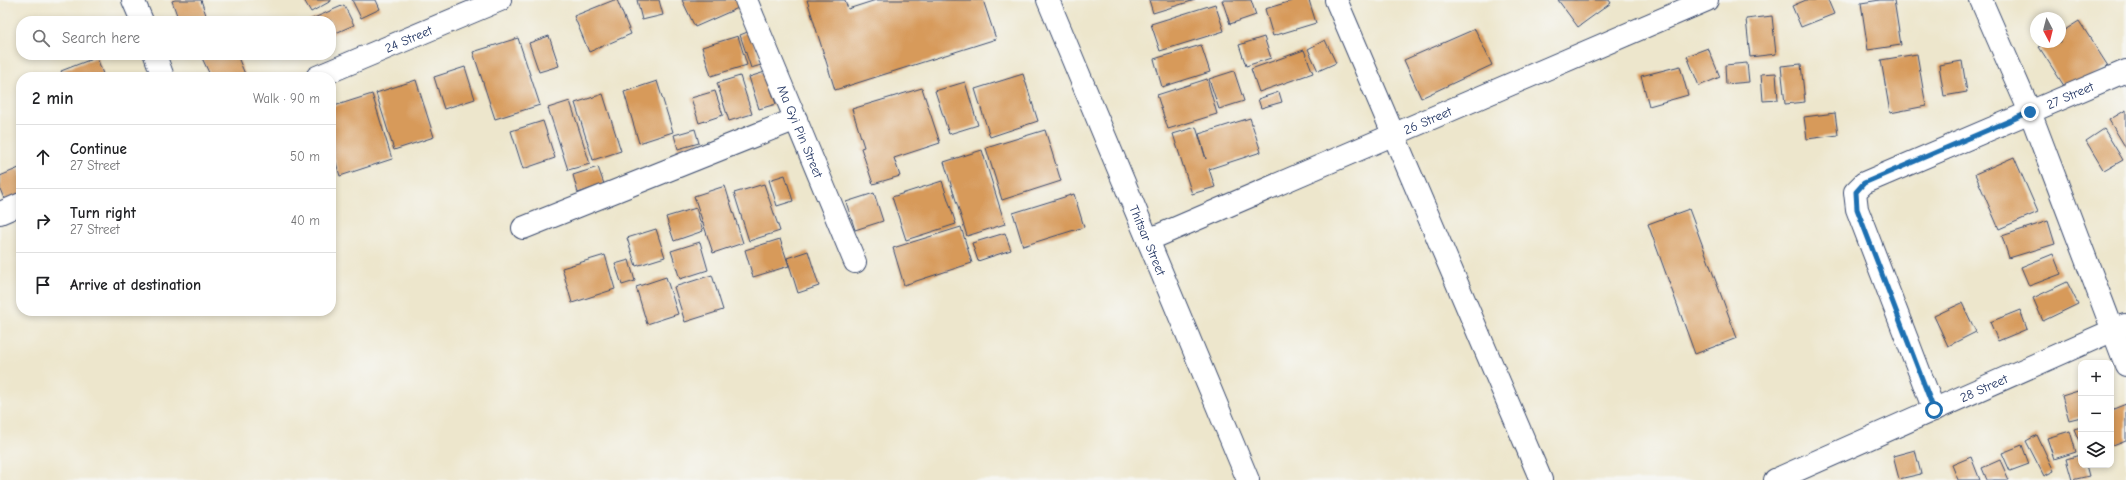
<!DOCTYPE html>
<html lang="en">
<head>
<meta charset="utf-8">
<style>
  :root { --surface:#fff; --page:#f6f6f6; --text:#202124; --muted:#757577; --line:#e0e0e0 }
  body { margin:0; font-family:"Comic Neue",sans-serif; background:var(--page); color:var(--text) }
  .controls { position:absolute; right:12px; bottom:12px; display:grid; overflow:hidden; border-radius:8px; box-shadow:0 2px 6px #0003 }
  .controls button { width:36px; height:36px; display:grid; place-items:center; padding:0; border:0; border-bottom:1px solid var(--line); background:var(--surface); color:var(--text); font:20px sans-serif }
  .compass { position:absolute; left:2030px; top:12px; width:36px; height:36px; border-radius:50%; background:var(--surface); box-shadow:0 2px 6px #0003; rotate:173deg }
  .stop { position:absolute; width:12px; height:12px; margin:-9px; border:3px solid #1f6fb2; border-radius:50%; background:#fff }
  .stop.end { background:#1f6fb2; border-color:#fff; box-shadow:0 1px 4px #0008 }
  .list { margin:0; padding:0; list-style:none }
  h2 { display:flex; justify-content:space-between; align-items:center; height:52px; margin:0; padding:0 16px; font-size:17px }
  h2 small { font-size:13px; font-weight:400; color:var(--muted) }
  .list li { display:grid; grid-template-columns:26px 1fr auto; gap:12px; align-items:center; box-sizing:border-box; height:64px; padding:0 16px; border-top:1px solid var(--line) }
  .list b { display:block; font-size:15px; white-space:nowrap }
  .list p { margin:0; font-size:13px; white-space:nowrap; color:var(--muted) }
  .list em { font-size:13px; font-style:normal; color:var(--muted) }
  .icon { flex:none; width:22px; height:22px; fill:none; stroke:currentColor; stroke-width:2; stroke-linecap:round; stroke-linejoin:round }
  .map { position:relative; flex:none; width:2126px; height:480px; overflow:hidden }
  .search { position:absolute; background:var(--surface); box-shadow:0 2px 6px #0003; left:16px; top:16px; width:320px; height:44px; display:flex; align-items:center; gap:10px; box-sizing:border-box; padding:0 14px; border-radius:16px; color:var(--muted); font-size:15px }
  .panel { position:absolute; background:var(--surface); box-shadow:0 2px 6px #0003; left:16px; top:72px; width:320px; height:244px; border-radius:16px }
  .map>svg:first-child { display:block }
  .building { fill:#d79a5a }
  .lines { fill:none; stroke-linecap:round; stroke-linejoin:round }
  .minor-casing { stroke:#3a4a6e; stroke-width:24 }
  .tertiary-casing { stroke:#3a4a6e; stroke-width:24 }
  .minor { stroke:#fff; stroke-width:22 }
  .tertiary { stroke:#fff; stroke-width:22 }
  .route { stroke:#1f6fb2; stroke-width:5 }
  .labels { text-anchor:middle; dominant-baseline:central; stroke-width:3.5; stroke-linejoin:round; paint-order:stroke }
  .street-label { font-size:13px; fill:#1b2f5e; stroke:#f6f6f2 }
</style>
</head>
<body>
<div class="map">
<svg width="2126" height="480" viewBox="0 0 2126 480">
  <rect width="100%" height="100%" fill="#f6f6f2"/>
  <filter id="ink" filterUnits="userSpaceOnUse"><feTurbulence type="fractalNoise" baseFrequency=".025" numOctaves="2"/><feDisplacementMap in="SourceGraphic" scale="8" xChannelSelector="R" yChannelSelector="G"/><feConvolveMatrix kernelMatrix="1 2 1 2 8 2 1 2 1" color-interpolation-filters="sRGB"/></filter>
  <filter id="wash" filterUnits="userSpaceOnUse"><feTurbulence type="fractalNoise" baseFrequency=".012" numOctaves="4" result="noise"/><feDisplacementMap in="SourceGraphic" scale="16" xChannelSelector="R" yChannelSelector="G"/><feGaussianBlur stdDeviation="0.9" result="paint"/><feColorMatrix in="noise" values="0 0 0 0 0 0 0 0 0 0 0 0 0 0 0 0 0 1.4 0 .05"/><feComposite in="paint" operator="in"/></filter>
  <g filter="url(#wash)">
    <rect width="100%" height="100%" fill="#ede6cc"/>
    <g id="blocks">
      <g class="building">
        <path d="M175,0H201L208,21H179L172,1Z"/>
        <path d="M304,0H331V1L311,12Z"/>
        <path d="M352,0H376L380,9L361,18Z"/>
        <path d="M614,0H617L631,34L589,52L574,16Z"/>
        <path d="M637,0H659L663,15L642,20Z"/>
        <path d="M682,0H743L745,5L695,27Z"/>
        <path d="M807,0H845L848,9L876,0H983L996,39L835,90Z"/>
        <path d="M1149,0H1195L1153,13Z"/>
        <path d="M1222,0H1251L1256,15L1230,24Z"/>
        <path d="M1295,0H1309L1316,23L1273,36L1265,9Z"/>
        <path d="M1558,0H1609L1611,3L1578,27Z"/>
        <path d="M1806,0H1828L1834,14L1801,27L1792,6Z"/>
        <path d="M1880,0H1894L1901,45L1868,50L1861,3Z"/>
        <path d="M1215,4L1224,31L1160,51L1151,24Z"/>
        <path d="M344,5L354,25L331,35V21H307Z"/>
        <path d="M1772,16L1776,54L1750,57L1746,19Z"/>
        <path d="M2079,21L2108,66L2068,92L2039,47L2046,42H2060V33Z"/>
        <path d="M1475,29L1492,65L1421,98L1404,60Z"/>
        <path d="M750,31L761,65L751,68L740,35Z"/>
        <path d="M549,36L559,66L539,72L529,43Z"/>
        <path d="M738,36L747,65L711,76L702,47Z"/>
        <path d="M1264,37L1271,58L1246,66L1239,45Z"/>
        <path d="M518,38L540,105L495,119L473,52Z"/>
        <path d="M1325,40L1336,63L1318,71L1308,49Z"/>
        <path d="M1201,45L1210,72L1162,87L1154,59Z"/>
        <path d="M1708,48L1720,77L1699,86L1687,56Z"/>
        <path d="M1304,50L1313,73L1259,92L1251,69Z"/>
        <path d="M1917,54L1926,106L1890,113L1881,60Z"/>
        <path d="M209,55H237L245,74L239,77H211L202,58Z"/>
        <path d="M97,57L104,77H64L61,71Z"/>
        <path d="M1962,61L1967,92L1944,96L1939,65Z"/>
        <path d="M1747,63L1749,82L1726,84L1725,65Z"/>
        <path d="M1801,64L1805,102L1785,104L1781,66Z"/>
        <path d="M1680,66L1688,95L1649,106L1641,76Z"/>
        <path d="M465,67L475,99L444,109L434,77Z"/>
        <path d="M1234,71L1244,101L1219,109L1209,79Z"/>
        <path d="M765,72L776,104L759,109L749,77Z"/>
        <path d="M1776,73L1778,100L1763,101L1761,74Z"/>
        <path d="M1023,74L1038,121L990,137L975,89Z"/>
        <path d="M740,76L752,114L729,121L717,83Z"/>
        <path d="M1207,79L1217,114L1168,129L1157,95Z"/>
        <path d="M416,80L434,137L394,150L376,93Z"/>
        <path d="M657,81L673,132L639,143L624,92Z"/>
        <path d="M965,82L978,125L949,134L935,91Z"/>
        <path d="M922,88L940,143L894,158L900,176L873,184L861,148L864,147L852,109Z"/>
        <path d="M715,91L723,115L699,123L691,98Z"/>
        <path d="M1279,92L1282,102L1261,108L1258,99Z"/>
        <path d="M372,94L392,159L340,176L331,147V107Z"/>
        <path d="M603,94L621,151L593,160L575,103Z"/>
        <path d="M570,101L590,164L568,170L548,108Z"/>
        <path d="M2126,110V148L2109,120Z"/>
        <path d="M1835,113L1838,135L1807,139L1804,117Z"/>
        <path d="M1250,118L1261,152L1209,169L1215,187L1192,194L1173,134L1196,127L1206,159L1199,134Z"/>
        <path d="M543,121L555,158L523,169L511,131Z"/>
        <path d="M695,129L699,143L678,149L674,135Z"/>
        <path d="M2104,129L2123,160L2104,171L2086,141Z"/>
        <path d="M1045,130L1061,181L1002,200L986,148Z"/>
        <path d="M982,150L1005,224L967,236L944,162Z"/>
        <path d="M2014,157L2038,212L1999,229L1975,174Z"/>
        <path d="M598,167L604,184L578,193L573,175Z"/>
        <path d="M19,168L21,173V194L5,201L0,189V176Z"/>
        <path d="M785,175L793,201L777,206L769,180Z"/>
        <path d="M942,181L956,224L906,240L892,197Z"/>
        <path d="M764,184L780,231L749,241L734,193Z"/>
        <path d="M725,186L743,243L713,253L694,196Z"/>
        <path d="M874,193L883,221L855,230L846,202Z"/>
        <path d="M1074,194L1084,227L1023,246L1013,213Z"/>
        <path d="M696,208L703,231L674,241L666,217Z"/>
        <path d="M1689,209L1737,338L1695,354L1648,224Z"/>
        <path d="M2048,221L2055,244L2009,258L2002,236Z"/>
        <path d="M961,227L972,263L904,285L893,248Z"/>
        <path d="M656,229L665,257L636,266L627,238Z"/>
        <path d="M1005,233L1011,250L978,261L972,243Z"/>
        <path d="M780,239L789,266L753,277L745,250Z"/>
        <path d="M700,242L708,270L680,279L671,251Z"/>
        <path d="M808,251L819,286L798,293L787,258Z"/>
        <path d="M2053,254L2061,274L2029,286L2021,267Z"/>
        <path d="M605,255L615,289L572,303L562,268Z"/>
        <path d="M629,260L635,281L622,285L615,264Z"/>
        <path d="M712,275L723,310L685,322L674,287Z"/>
        <path d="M666,277L678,314L647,324L636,287Z"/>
        <path d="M2067,282L2078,304L2043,321L2033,298Z"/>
        <path d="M1962,303L1976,332L1948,346L1934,316Z"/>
        <path d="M2020,310L2027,329L1998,341L1990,322Z"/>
        <path d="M2081,390V417L2069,420L2062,396Z"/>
        <path d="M2126,404V441L2113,446L2111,441V410Z"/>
        <path d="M2081,427V446L2074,429Z"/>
        <path d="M2070,431L2076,452L2054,459L2047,438Z"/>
        <path d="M2037,435L2054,471L2044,476L2026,441Z"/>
        <path d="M2022,445L2029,464L2010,471L2002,453Z"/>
        <path d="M1915,450L1921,474L1899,479L1893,456Z"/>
        <path d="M2081,455V465H2086L2089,476L2072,480L2066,459Z"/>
        <path d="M1971,457L1980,480H1958L1952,465Z"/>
        <path d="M2000,460L2009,480H1987L1982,468Z"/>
      </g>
    </g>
  </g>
  <g filter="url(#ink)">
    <use href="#blocks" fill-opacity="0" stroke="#3a4a6e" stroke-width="1"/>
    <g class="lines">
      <defs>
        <g id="minor">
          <path d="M133,0L142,21"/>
          <path id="s1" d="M746,0L855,262"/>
          <path d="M1336,0L1541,480"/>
          <path d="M1981,0L2030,112L2126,365"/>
          <path d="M155,55L163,77"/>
          <path id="s2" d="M317,77L500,0"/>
          <path d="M0,213L21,204"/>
          <path d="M523,228L796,119"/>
          <path id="s3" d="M1148,240L1707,0"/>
          <path id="s4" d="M1934,410L1857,209L1855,192L1864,183L2126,71"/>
          <path id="s5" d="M1775,480L2125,325"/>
        </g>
        <g id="tertiary">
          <path id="s6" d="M1048,0L1248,480"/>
        </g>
      </defs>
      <use href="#minor" class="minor-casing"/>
      <use href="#tertiary" class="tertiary-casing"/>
      <use href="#minor" class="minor"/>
      <use href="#tertiary" class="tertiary"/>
    </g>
  </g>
  <g class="lines" filter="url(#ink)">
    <path class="route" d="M1934,410L1857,209L1856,192L1864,183L2030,112"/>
  </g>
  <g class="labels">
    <g class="street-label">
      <text stroke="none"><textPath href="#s2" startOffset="99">24 Street</textPath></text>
      <text stroke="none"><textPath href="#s4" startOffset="469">27 Street</textPath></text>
      <text stroke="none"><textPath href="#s3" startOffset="304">26 Street</textPath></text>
      <text stroke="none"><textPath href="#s1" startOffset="142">Ma Gyi Pin Street</textPath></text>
      <text stroke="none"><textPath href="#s6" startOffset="260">Thitsar Street</textPath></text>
      <text stroke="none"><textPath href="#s5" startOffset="228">28 Street</textPath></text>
    </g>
  </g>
</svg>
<div class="controls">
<button>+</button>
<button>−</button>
<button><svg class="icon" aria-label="layers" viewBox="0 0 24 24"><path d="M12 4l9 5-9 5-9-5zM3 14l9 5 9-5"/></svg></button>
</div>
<svg class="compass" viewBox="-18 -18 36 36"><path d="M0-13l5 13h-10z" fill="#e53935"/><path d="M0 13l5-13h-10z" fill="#757577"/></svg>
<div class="stop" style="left:1934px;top:410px"></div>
<div class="stop end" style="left:2030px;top:112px"></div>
<div class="search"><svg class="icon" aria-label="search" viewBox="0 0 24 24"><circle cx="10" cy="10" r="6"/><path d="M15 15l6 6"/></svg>Search here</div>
<section class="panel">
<h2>2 min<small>Walk · 90 m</small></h2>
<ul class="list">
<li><svg class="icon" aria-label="ahead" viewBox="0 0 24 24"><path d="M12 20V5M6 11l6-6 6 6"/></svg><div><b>Continue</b><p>27 Street</p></div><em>50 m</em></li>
<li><svg class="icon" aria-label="right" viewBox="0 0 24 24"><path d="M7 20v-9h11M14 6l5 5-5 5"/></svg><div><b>Turn right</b><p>27 Street</p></div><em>40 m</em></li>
<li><svg class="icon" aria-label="arrive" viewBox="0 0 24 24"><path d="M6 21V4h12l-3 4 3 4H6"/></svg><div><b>Arrive at destination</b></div></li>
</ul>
</section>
</div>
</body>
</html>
